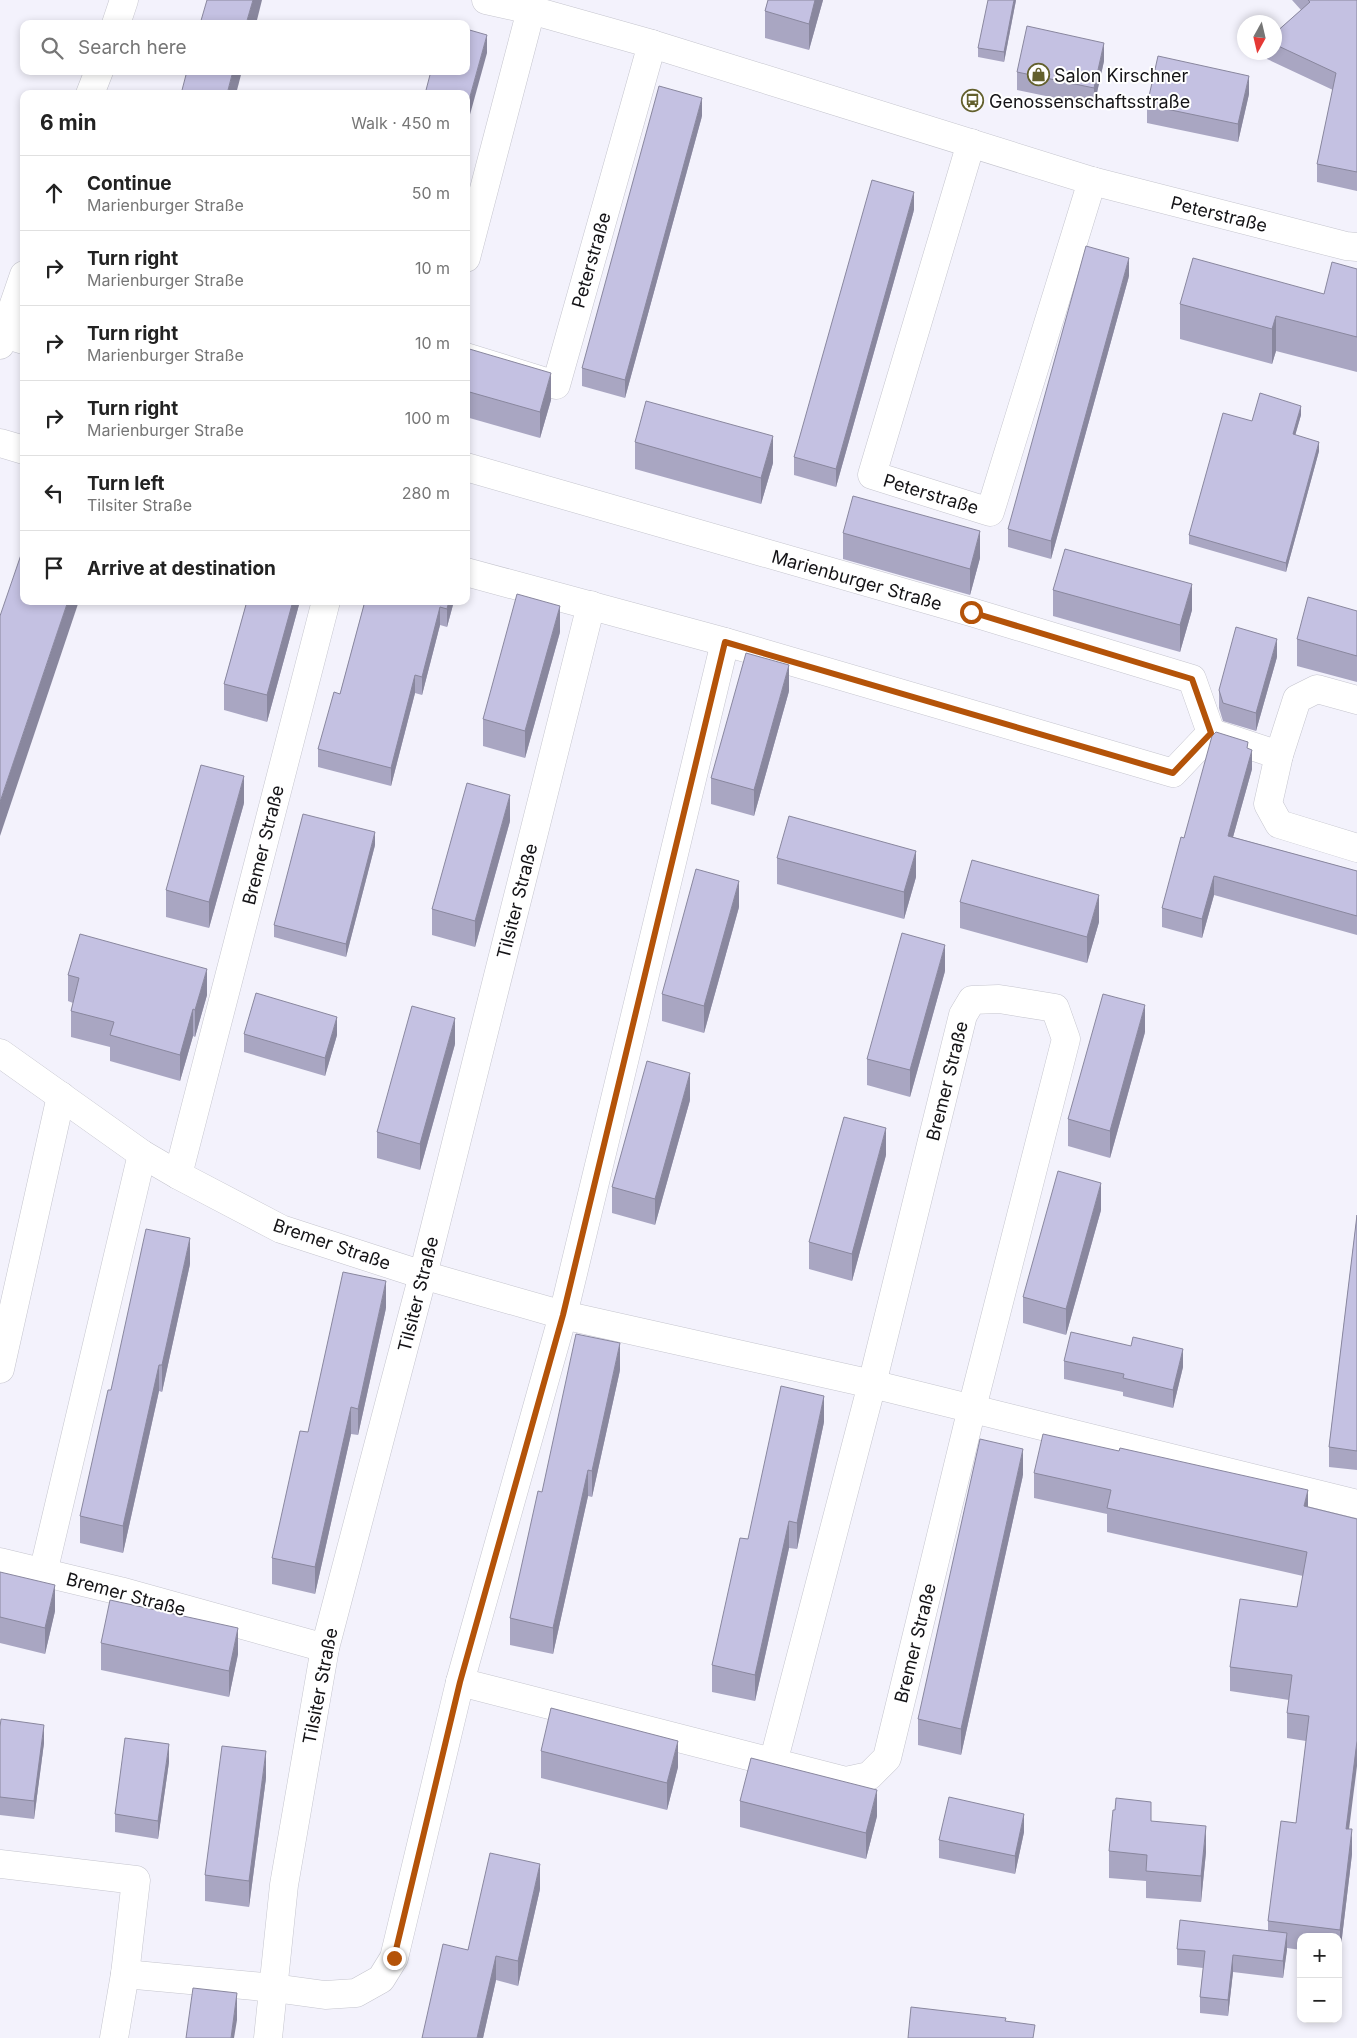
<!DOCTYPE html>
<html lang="en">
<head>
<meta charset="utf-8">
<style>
  :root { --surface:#fff; --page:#f2f2f2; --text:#222; --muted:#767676; --line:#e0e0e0 }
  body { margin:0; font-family:Inter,sans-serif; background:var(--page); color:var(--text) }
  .controls { position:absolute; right:15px; bottom:15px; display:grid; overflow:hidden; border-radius:10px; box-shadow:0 2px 8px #0003 }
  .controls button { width:45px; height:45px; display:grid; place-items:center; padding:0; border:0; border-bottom:1px solid var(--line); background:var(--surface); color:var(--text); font:25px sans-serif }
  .compass { position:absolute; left:1237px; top:15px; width:45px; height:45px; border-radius:50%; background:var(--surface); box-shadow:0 2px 8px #0003; rotate:188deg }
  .stop { position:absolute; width:15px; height:15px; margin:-11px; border:4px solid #b45309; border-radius:50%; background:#fff }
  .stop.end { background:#b45309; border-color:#fff; box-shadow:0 1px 5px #0008 }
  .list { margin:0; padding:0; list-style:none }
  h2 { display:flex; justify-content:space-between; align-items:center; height:65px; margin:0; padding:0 20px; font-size:21px }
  h2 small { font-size:16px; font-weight:400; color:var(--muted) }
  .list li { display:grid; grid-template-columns:32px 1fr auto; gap:15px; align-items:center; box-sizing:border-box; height:75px; padding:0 20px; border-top:1px solid var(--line) }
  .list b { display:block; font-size:19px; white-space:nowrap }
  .list p { margin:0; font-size:16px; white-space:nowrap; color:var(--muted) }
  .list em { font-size:16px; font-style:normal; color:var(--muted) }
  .icon { flex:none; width:28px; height:28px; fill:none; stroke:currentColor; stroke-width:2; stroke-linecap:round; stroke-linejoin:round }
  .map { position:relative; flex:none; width:1357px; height:2038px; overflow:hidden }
  .search { position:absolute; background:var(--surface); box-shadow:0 2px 8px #0003; left:20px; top:20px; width:450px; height:55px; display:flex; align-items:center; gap:12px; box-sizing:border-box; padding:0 18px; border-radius:10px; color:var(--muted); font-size:19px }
  .panel { position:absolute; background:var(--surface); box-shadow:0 2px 8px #0003; left:20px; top:90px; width:450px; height:515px; border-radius:10px }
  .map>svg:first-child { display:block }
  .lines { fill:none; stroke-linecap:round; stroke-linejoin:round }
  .minor-casing { stroke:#c5c5ce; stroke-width:29 }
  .secondary-casing { stroke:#c5c5ce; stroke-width:29 }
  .minor { stroke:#fff; stroke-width:28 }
  .secondary { stroke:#fff; stroke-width:28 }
  .wall { fill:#a9a6c2 }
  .shaded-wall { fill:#89879e }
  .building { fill:#c4c1e2; stroke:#89879e }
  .route { stroke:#b45309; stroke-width:6 }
  .labels { text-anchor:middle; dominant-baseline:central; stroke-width:4; stroke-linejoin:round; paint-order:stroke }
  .poi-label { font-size:18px; fill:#141316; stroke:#fff; text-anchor:start }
  .street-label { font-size:18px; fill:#141316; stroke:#fff }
</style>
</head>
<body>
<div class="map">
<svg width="1357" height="2038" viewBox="0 0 1357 2038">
  <rect width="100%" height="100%" fill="#f3f2fc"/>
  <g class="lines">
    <defs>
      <g id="minor">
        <path d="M971,143L872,475L990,512L1092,181"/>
        <path d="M466,258L531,10"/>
        <path d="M4,334L24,340"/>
        <path d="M466,357L556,385L652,44"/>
        <path d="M0,443L24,450"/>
        <path d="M466,467L971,612L1192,679L1211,733L1173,773L725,642L466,572"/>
        <path d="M1357,700L1317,689L1297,699L1279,755L1268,804L1279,824L1357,848"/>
        <path d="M1212,733L1279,755"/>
        <path d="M0,1053L142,1154L178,1175L281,1229L423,1275L563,1315L872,1384L1357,1504"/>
        <path d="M178,1175L326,601"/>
        <path d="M0,1369L61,1096"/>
        <path d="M0,1562L120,1591L325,1648"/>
        <path d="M43,1573L142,1154"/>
        <path d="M460,1682L846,1781L869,1776L887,1758L972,1408L1066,1039L1055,1008L999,999L972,1000L963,1015L872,1384L773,1763"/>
        <path d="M0,1864L136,1880L125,1974L114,2038"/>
        <path d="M125,1974L274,1988L325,1995L356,1993L381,1979L394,1958L460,1682L563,1315L725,642"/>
        <path d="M268,2038L284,1885L325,1648L423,1275L591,605"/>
      </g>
      <g id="secondary">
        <path d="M486,0L531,10L652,44L1092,181L1346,246L1357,247"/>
        <path d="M116,24L124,0"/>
        <path d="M90,94L99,71"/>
        <path d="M0,345L24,275"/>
      </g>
    </defs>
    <use href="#minor" class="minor-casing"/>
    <use href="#secondary" class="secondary-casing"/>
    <use href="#minor" class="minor"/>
    <use href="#secondary" class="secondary"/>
  </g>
  <g class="wall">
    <path d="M768,0H823L809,50L765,38V11Z"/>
    <path d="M1016,0L1004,62L978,57V48Z"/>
    <path d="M1292,0H1357V191L1317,182V164L1333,90L1267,59V52H1274V34L1301,10Z"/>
    <path d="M1104,61L1094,106L1017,90V72Z"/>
    <path d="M1249,94L1238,142L1147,123V105Z"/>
    <path d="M702,116L625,398L582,386V368Z"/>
    <path d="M914,210L836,487L794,475V457Z"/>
    <path d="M1357,269V372L1276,351L1272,364L1180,339V304L1324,294Z"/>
    <path d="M1129,276L1051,559L1008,547V529Z"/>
    <path d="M466,348L551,400L540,438L466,417Z"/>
    <path d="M1301,415L1295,435L1319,451L1286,572L1189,544V535L1252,421Z"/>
    <path d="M635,442L773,463L761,504L635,469Z"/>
    <path d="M843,533L980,558L970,595L843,559Z"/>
    <path d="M1053,590L1192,610L1180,652L1053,616Z"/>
    <path d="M247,601H300L267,722L224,710V684Z"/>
    <path d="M365,601H454L447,627L440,625L422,695L415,693L391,786L318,767V749L340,694Z"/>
    <path d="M1357,611V682L1297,666V639Z"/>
    <path d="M560,632L525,758L483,746V719Z"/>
    <path d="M1277,657L1256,731L1223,721L1219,708V690Z"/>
    <path d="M789,691L754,816L711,804V778Z"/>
    <path d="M1248,749L1252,769L1233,837L1357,871V935L1214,895L1202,938L1162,927V908L1184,838Z"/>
    <path d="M244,803L209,928L166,917V890Z"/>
    <path d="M510,821L475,947L432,935V909Z"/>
    <path d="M375,845L346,957L274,937V925Z"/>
    <path d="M777,858L916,877L904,919L777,884Z"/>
    <path d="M960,902L1099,922L1087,963L960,928Z"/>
    <path d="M739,907L704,1033L662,1021V994Z"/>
    <path d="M945,971L910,1097L867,1085V1059Z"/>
    <path d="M68,975L207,995L195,1037L193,1036L180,1081L110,1061V1047L71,1037V1011L73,1003L68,1001Z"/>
    <path d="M1145,1032L1110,1158L1068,1146V1119Z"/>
    <path d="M244,1034L337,1035L325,1076L244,1052Z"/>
    <path d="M455,1044L420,1170L377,1158V1132Z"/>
    <path d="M690,1100L655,1225L612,1213V1187Z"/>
    <path d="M886,1155L852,1281L809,1269V1242Z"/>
    <path d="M1101,1210L1066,1335L1023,1323V1297Z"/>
    <path d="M1357,1215V1470L1329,1467V1447Z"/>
    <path d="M190,1264L162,1392L159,1391L123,1553L80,1543V1516L111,1390Z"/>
    <path d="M386,1308L358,1435L351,1434L315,1594L272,1584V1558L308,1432Z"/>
    <path d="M1064,1361L1183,1367L1173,1408L1123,1396V1392L1064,1379Z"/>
    <path d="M620,1370L592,1497L588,1496L553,1654L510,1645V1618L542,1492Z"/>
    <path d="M824,1422L797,1549L789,1548L755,1701L712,1692V1665L748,1539Z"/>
    <path d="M1034,1473L1308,1507L1352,1854L1340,1954H1338V1937H1301V1950L1287,1948L1283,1978L1233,1972L1228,2016L1200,2013V1997L1203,1968L1177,1965V1949L1268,1931V1921L1296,1823L1306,1741L1287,1738V1713L1289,1700L1230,1691V1667L1297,1607L1303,1576L1107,1532V1514L1034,1498Z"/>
    <path d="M1023,1475L961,1755L918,1745V1719Z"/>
    <path d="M0,1572L55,1611L45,1654L0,1643Z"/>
    <path d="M101,1643L238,1654L229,1697L101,1670Z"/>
    <path d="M0,1727L44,1743L34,1819L0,1815Z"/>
    <path d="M541,1751L678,1767L667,1810L541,1778Z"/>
    <path d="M169,1762L158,1839L115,1832V1814Z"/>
    <path d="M266,1778L249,1907L205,1901V1875Z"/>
    <path d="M740,1801L877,1816L866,1859L740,1827Z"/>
    <path d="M1151,1821L1206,1852L1201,1902L1146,1898V1881L1109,1878V1851Z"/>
    <path d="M1024,1832L1015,1874L939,1858V1840Z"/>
    <path d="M540,1889L518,1986L496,1980L483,2038H422L468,1950Z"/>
  </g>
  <g class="shaded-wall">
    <path d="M253,0H262L256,24H246Z"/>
    <path d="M815,0H823L809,50V24Z"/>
    <path d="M1014,0H1016L1004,62V52Z"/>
    <path d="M487,35V53L466,129V111Z"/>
    <path d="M1104,43V61L1094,106V88Z"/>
    <path d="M233,71H242L236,94H227Z"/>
    <path d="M1249,76V94L1238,142V124Z"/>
    <path d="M702,98V116L625,398V380Z"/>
    <path d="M914,192V210L836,487V469Z"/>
    <path d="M1129,258V276L1051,559V541Z"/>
    <path d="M1276,316V351L1272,364V329Z"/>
    <path d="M551,373V400L540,438V412Z"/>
    <path d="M1301,406V415L1293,443V434Z"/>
    <path d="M773,436V463L761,504V478Z"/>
    <path d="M1319,442V451L1286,572V563Z"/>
    <path d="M980,531V558L970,595V569Z"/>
    <path d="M1192,584V610L1180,652V625Z"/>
    <path d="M68,601H79L0,836V802Z"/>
    <path d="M293,601H300L267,722V695Z"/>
    <path d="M449,601H454L447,627V609Z"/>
    <path d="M560,606V632L525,758V731Z"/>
    <path d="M440,607V625L422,695V677Z"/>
    <path d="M1277,639V657L1256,731V713Z"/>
    <path d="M789,665V691L754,816V790Z"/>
    <path d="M415,675V693L391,786V768Z"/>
    <path d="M1252,750V769L1228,855V836Z"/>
    <path d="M244,776V803L209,928V902Z"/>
    <path d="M510,795V821L475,947V921Z"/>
    <path d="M375,832V845L346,957V944Z"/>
    <path d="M916,851V877L904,919V892Z"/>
    <path d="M1214,876V895L1202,938V919Z"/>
    <path d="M739,881V907L704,1033V1006Z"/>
    <path d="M1099,895V922L1087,963V937Z"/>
    <path d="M945,945V971L910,1097V1070Z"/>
    <path d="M207,969V995L195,1037V1010Z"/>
    <path d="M1145,1005V1032L1110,1158V1131Z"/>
    <path d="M193,1009V1036L180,1081V1055Z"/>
    <path d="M337,1017V1035L325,1076V1058Z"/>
    <path d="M455,1018V1044L420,1170V1144Z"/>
    <path d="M690,1073V1100L655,1225V1199Z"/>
    <path d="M886,1128V1155L852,1281V1254Z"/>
    <path d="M1101,1183V1210L1066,1335V1309Z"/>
    <path d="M190,1238V1264L162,1392V1365Z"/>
    <path d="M386,1281V1308L358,1435V1409Z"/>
    <path d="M620,1343V1370L592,1497V1471Z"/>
    <path d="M1183,1349V1367L1173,1408V1390Z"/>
    <path d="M159,1365V1391L123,1553V1526Z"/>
    <path d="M824,1396V1422L797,1549V1523Z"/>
    <path d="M351,1407V1434L315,1594V1567Z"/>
    <path d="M1023,1449V1475L961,1755V1729Z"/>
    <path d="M588,1470V1496L553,1654V1628Z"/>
    <path d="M1308,1490V1515L1304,1506Z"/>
    <path d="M789,1521V1548L755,1701V1675Z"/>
    <path d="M55,1585V1611L45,1654V1628Z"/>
    <path d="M238,1628V1654L229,1697V1671Z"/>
    <path d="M1357,1723V1766L1346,1853V1829Z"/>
    <path d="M44,1725V1743L34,1819V1801Z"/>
    <path d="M678,1741V1767L667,1810V1783Z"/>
    <path d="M169,1744V1762L158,1839V1821Z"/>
    <path d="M266,1751V1778L249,1907V1881Z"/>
    <path d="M877,1790V1816L866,1859V1833Z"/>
    <path d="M1024,1814V1832L1015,1874V1856Z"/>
    <path d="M1206,1826V1852L1201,1902V1876Z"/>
    <path d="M1352,1829V1854L1340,1954V1930Z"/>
    <path d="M540,1864V1889L518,1986V1961Z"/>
    <path d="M1287,1933V1950L1283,1978V1961Z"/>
    <path d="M1233,1955V1972L1228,2016V2000Z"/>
    <path d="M496,1956V1980L483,2038H477Z"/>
    <path d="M237,1993V2020L234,2038H231Z"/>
  </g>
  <g class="building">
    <path d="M207,0H253L246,24H200Z"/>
    <path d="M768,0H815L809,24L765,11Z"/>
    <path d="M988,0H1014L1004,52L978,48Z"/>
    <path d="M1308,0H1357V172L1317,164L1336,73L1274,44V34L1310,2Z"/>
    <path d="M1027,26L1104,43L1094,88L1017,72Z"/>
    <path d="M466,29L487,35L466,111V94H425L431,71H466Z"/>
    <path d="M1158,56L1249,76L1238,124L1147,105Z"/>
    <path d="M187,71H233L227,94H181Z"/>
    <path d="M659,86L702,98L625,380L582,368Z"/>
    <path d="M872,180L914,192L836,469L794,457Z"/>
    <path d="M1086,246L1129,258L1051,541L1008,529Z"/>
    <path d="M1193,258L1324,294L1332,262L1357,269V337L1276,316L1272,329L1180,304Z"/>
    <path d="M466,348L551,373L540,412L466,391Z"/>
    <path d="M1260,393L1301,406L1293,434L1319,442L1286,563L1189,535L1223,413L1252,421Z"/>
    <path d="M646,401L773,436L761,478L635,442Z"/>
    <path d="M853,496L980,531L970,569L843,533Z"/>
    <path d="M24,546V601H68L0,802V616Z"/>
    <path d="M1065,549L1192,584L1180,625L1053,590Z"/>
    <path d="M517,594L560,606L525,731L483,719Z"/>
    <path d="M1308,597L1357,611V656L1297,639Z"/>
    <path d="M247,601H293L267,695L224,684Z"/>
    <path d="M365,601H449L447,609L440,607L422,677L415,675L391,768L318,749L334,692L340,694Z"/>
    <path d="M1236,627L1277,639L1256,713L1223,703L1219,690Z"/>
    <path d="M746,653L789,665L754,790L711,778Z"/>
    <path d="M1216,732L1248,742L1247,748L1252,750L1228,836L1357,871V916L1214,876L1202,919L1162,908L1181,837L1184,838L1212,736Z"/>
    <path d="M201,765L244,776L209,902L166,890Z"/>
    <path d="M467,783L510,795L475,921L432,909Z"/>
    <path d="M303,814L375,832L346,944L274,925Z"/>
    <path d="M789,816L916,851L904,892L777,858Z"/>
    <path d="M972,860L1099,895L1087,937L960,902Z"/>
    <path d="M696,869L739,881L704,1006L662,994Z"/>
    <path d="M902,933L945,945L910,1070L867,1059Z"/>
    <path d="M80,934L207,969L195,1010L193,1009L180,1055L110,1035L114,1022L71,1011L79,978L68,975Z"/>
    <path d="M256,993L337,1017L325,1058L244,1034Z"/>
    <path d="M1103,994L1145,1005L1110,1131L1068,1119Z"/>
    <path d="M412,1006L455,1018L420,1144L377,1132Z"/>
    <path d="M647,1061L690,1073L655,1199L612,1187Z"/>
    <path d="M844,1117L886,1128L852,1254L809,1242Z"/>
    <path d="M1058,1171L1101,1183L1066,1309L1023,1297Z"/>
    <path d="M1357,1215V1451L1329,1447Z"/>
    <path d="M146,1229L190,1238L162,1365H159L123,1526L80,1516L108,1390H111Z"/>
    <path d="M343,1272L386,1281L358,1409L351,1407L315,1567L272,1558L300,1431L308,1432Z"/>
    <path d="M1071,1332L1131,1346L1133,1337L1183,1349L1173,1390L1123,1378L1124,1374L1064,1361Z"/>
    <path d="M576,1334L620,1343L592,1471L588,1470L553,1628L510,1618L538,1491L542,1492Z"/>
    <path d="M781,1386L824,1396L797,1523L789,1521L755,1675L712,1665L740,1538L748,1539Z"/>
    <path d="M1043,1434L1119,1451L1120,1448L1308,1490L1304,1506L1357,1519V1741L1346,1829H1352L1340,1930L1268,1921L1281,1821L1296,1823L1309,1716L1287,1713L1292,1675L1230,1667L1240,1599L1297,1607L1307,1552L1107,1508L1111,1490L1034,1473Z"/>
    <path d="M980,1439L1023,1449L961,1729L918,1719Z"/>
    <path d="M0,1572L55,1585L45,1628L0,1617Z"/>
    <path d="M110,1600L238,1628L229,1671L101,1643Z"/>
    <path d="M551,1708L678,1741L667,1783L541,1751Z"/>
    <path d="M1,1719L44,1725L34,1801L0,1797V1727Z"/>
    <path d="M125,1738L169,1744L158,1821L115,1814Z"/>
    <path d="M222,1746L266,1751L249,1881L205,1875Z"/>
    <path d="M751,1758L877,1790L866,1833L740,1801Z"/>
    <path d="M949,1797L1024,1814L1015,1856L939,1840Z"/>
    <path d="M1116,1798L1151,1802V1821L1206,1826L1201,1876L1146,1871L1147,1855L1109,1851L1113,1810H1115Z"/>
    <path d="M490,1853L540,1864L518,1961L496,1956L477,2038H422L443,1944L468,1950Z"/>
    <path d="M1180,1920L1287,1933L1283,1961L1233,1955L1228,2000L1200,1997L1205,1951L1177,1949Z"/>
    <path d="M193,1988L237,1993L231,2038H186Z"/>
    <path d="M911,2007L1006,2018L1005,2021L1035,2025L1033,2038H908Z"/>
  </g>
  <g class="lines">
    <path class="route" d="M394,1958L460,1682L563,1315L725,642L1173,773L1211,733L1192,679L971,612"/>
  </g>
  <defs>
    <symbol id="shop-ring" viewBox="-11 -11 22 22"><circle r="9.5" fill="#fff" stroke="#63602d" stroke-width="1.5"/><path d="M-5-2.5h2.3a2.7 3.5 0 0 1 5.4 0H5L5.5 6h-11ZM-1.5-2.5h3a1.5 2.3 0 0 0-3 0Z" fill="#63602d"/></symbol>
    <symbol id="bus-ring" viewBox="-11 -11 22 22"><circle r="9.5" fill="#fff" stroke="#63602d" stroke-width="1.5"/><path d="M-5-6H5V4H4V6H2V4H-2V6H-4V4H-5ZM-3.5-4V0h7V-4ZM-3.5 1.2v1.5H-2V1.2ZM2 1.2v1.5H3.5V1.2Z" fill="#63602d"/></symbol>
  </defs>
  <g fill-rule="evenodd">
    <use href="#shop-ring" x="1026" y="62" width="25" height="25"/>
    <use href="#bus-ring" x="960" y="88" width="25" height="25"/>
  </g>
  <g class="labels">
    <g class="poi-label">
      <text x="1054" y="75">Salon Kirschner</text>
      <text x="989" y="101">Genossenschaftsstraße</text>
    </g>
    <g class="street-label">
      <text transform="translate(1219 214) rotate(14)">Peterstraße</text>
      <text transform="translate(591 260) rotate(-74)">Peterstraße</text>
      <text transform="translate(931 494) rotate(17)">Peterstraße</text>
      <text transform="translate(857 580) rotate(16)">Marienburger Straße</text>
      <text transform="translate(263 845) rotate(-76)">Bremer Straße</text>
      <text transform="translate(517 901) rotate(-76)">Tilsiter Straße</text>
      <text transform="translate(947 1081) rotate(-76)">Bremer Straße</text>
      <text transform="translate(332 1244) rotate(19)">Bremer Straße</text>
      <text transform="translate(418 1294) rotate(-76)">Tilsiter Straße</text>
      <text transform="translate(126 1594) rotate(15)">Bremer Straße</text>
      <text transform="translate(915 1643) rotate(-76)">Bremer Straße</text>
      <text transform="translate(320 1686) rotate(-79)">Tilsiter Straße</text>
    </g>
  </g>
</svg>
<div class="controls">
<button>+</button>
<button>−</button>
</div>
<svg class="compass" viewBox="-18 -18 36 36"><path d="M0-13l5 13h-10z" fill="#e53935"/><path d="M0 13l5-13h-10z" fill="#767676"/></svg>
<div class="stop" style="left:971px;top:612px"></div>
<div class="stop end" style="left:394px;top:1958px"></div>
<div class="search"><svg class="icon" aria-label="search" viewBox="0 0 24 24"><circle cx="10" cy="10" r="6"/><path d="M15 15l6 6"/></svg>Search here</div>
<section class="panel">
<h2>6 min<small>Walk · 450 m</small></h2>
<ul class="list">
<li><svg class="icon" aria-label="ahead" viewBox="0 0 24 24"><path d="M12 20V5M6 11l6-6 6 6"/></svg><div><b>Continue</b><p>Marienburger Straße</p></div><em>50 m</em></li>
<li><svg class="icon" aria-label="right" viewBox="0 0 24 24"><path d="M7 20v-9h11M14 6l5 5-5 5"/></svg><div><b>Turn right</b><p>Marienburger Straße</p></div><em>10 m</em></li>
<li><svg class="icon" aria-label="right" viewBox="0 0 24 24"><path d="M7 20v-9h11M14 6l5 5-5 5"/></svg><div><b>Turn right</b><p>Marienburger Straße</p></div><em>10 m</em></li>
<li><svg class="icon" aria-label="right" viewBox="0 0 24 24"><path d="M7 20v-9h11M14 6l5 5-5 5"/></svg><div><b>Turn right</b><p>Marienburger Straße</p></div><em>100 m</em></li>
<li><svg class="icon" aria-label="left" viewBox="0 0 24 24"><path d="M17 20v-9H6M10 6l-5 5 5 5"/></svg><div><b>Turn left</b><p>Tilsiter Straße</p></div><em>280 m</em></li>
<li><svg class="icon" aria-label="arrive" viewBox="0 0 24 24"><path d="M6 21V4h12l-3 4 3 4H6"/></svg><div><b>Arrive at destination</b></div></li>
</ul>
</section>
</div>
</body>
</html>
